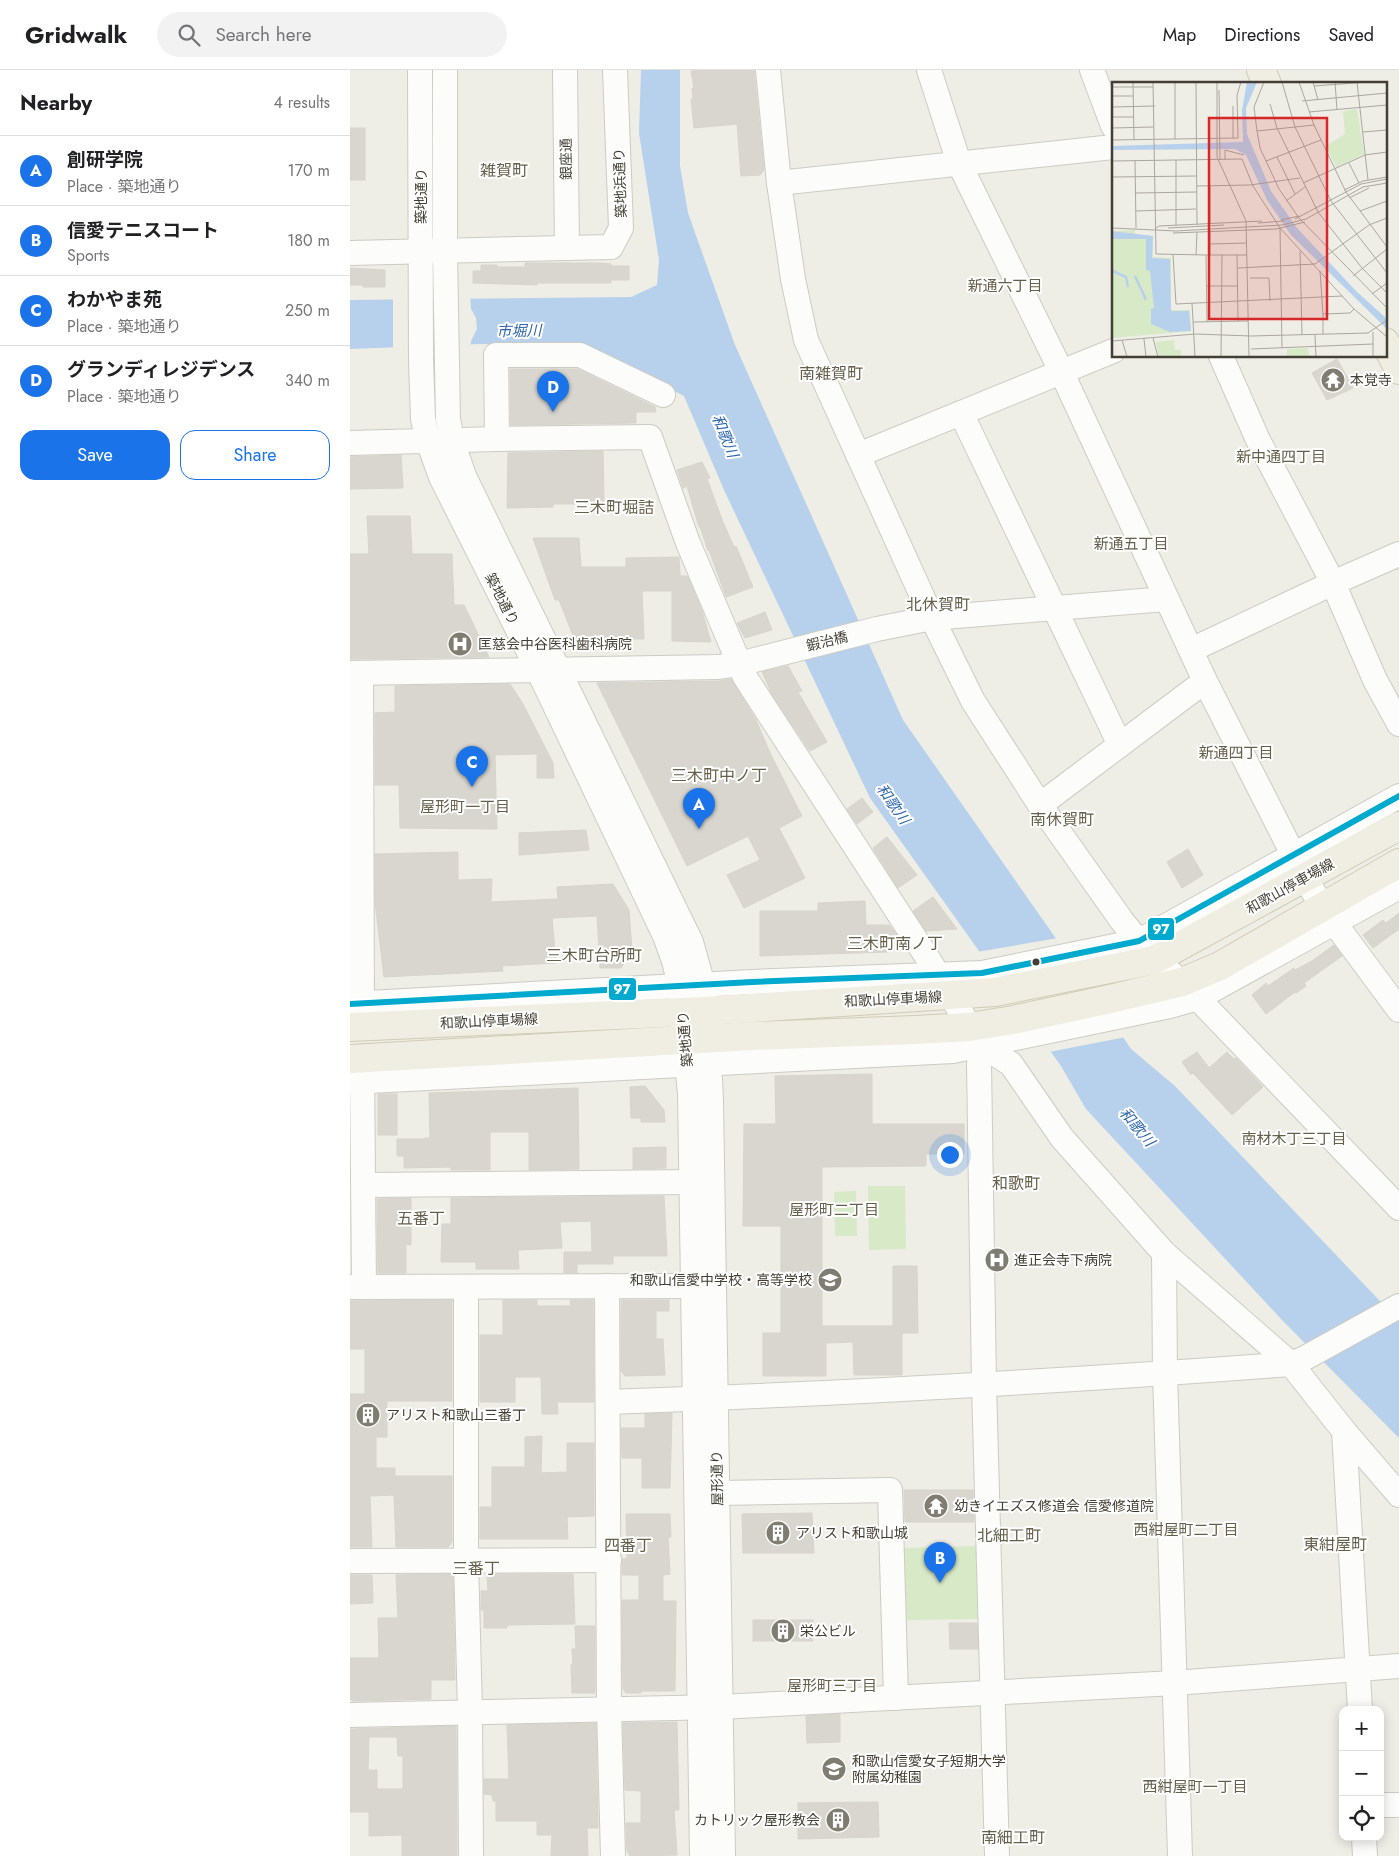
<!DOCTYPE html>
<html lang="en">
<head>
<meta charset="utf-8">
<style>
  :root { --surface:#fff; --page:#f2f2f2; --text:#202124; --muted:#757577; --line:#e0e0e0; --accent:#1a73e8 }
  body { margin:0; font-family:Jost,"Noto Sans JP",sans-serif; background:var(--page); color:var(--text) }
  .controls { position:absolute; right:15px; bottom:15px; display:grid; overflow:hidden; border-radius:10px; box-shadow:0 2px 12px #0003 }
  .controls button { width:45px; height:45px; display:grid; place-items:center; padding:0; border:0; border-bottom:1px solid var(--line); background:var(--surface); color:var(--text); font:25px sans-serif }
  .you { position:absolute; left:599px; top:1084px; width:18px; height:18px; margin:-12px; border:4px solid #fff; border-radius:50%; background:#1a73e8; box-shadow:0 0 0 8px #1a73e833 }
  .badge { display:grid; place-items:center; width:32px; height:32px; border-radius:50%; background:var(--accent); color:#fff; font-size:16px; font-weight:700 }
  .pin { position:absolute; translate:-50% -41px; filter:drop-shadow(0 1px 2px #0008) }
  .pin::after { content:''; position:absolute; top:26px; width:18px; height:15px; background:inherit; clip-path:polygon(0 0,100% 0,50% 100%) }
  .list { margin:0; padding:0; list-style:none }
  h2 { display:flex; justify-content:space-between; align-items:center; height:65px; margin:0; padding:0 20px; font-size:21px }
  h2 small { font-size:16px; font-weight:400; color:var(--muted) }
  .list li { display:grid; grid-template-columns:32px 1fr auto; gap:15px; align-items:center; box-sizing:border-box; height:70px; padding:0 20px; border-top:1px solid var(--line) }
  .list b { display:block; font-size:19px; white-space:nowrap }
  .list p { margin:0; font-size:16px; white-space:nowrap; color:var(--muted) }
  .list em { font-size:16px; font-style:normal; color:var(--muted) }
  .actions { display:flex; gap:10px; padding:15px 20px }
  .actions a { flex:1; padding:11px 0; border:1px solid var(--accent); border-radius:15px; text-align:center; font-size:18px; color:var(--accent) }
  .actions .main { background:var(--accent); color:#fff }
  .icon { flex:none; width:28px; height:28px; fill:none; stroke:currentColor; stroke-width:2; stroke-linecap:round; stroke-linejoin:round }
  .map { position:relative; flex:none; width:1049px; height:1786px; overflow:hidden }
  header { display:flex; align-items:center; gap:30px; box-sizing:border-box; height:70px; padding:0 25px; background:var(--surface); border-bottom:1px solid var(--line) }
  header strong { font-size:24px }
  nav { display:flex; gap:28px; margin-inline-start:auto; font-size:18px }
  .search { width:350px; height:45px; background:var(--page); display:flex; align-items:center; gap:12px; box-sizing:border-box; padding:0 18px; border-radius:28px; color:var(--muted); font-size:19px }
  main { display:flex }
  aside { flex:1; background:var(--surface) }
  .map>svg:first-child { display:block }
  .green { fill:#d7e9c6 }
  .water { fill:#b7d0ec }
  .pier { fill:#eeede6 }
  .building { fill:#d8d6cf; stroke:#d6d4cc; fill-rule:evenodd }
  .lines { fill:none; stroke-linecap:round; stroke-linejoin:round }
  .minor-casing { stroke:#cccbc4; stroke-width:26 }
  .major-casing { stroke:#d0cbb4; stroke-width:30 }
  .minor { stroke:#fcfcfb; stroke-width:24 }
  .major { stroke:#f0eee2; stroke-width:28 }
  .bus-1-casing { stroke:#fff; stroke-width:10 }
  .bus-1 { stroke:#00a9ce; stroke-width:6 }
  .bus-dot { fill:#433f34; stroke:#fff; stroke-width:2 }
  .labels { text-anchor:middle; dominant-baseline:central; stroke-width:4; stroke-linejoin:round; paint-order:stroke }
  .street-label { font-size:14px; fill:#433f34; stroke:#fff }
  .poi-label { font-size:14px; fill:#433f34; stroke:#fff; text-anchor:start }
  .neighbourhood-label { font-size:15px; fill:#665f4b; stroke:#fff }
  .water-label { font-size:15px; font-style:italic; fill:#2f67ad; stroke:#fff }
  .quarter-label { font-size:16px; fill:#665f4b; stroke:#fff }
  .inset-river { fill:none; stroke:#b7d0ec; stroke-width:2.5 }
  .inset-road { fill:none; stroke:#aaa79f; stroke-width:1 }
  .view { fill:#d62828; fill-opacity:0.15; stroke:#d62828; stroke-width:2.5 }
  .inset-edge { fill:none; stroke:#433f34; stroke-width:2.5 }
  .line-badge { stroke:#fff; stroke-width:2 }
  .badge-label { font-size:14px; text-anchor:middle; font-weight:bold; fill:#fff }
</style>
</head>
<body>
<header>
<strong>Gridwalk</strong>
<div class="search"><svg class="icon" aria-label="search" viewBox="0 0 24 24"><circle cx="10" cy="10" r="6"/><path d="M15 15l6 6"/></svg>Search here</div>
<nav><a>Map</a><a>Directions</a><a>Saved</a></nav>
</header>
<main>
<aside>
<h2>Nearby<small>4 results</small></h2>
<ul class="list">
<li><span class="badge">A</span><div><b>創研学院</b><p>Place · 築地通り</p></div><em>170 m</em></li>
<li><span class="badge">B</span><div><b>信愛テニスコート</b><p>Sports</p></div><em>180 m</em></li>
<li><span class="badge">C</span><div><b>わかやま苑</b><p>Place · 築地通り</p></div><em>250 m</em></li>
<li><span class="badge">D</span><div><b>グランディレジデンス</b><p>Place · 築地通り</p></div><em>340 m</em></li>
</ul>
<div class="actions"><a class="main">Save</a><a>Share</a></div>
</aside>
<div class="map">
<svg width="1049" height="1786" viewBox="0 0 1049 1786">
  <rect width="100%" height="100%" fill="#eeede6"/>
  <g class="green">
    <path d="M518,1116H555L556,1179L519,1180Z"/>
    <path d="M506,1121L507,1166H485L484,1122Z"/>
    <path d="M629,1476L630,1549L552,1550L551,1478Z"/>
  </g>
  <path class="water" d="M291,0H330V96L338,143L385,275L553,650L700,860L781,979L825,1016L1049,1251V1368L932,1250L736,1039L711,996L520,728L374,420L334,326L235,276L130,274L0,279V230L281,227L307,215L309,190L289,63Z"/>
  <g class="pier">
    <path d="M120,226L121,239L126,248L127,259L121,271V277L43,280V227Z"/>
    <path d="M708,868L776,967L699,982L627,882Z"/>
  </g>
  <g class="building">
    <path d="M355,0H404L414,100L410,105L391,106L387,54L344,58L341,29H343L342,18H344L341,1Z"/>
    <rect x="0" y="58" width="15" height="52"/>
    <path d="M175,193H250L261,194V196H279V210H261V213H187V215L123,213V201H131V195H147V197H175Z"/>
    <path d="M0,198L35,200V217H13V215H0Z"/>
    <path d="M987,289L1003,318L977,330L962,303Z"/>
    <path d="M160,299H227L305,337L306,342H286V353L161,355Z"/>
    <path d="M253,381L254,434H203V437L157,438L158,383Z"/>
    <path d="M51,385L53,418L0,419V387Z"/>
    <path d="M352,392L360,408L357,409L373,452L384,477L386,476L403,517L376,527L359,480L358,481L350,456L349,457L337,416L333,418L327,400Z"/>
    <path d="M17,446H60L62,484H102L104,535H114L139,587L0,589V484H19Z"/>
    <path d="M183,468H229L231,497H276V488L329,487L330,506H337L338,508L352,541L361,572L322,571V521H292L294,569L224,568L209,530H205Z"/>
    <path d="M415,542L422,560L395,568L387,553Z"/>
    <path d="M438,596L452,621L448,622L477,672L460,681L422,624L412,602Z"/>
    <path d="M381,609L405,648L421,685L452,746L429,758L455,808L394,838L377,805L410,790L398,766L337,796L247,613L369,611Z"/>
    <path d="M160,614L173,634L203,693L204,708H187V684L145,685L147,759L50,758L49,715H25V643L45,642V616Z"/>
    <path d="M512,728L523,742L507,754L497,739Z"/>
    <path d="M236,760L239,780L169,785V763Z"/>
    <path d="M537,767L567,805L548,818L523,778Z"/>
    <path d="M838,779L853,805L832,818L817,792Z"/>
    <path d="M108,782V810L142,809L141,832L208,829L207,817L263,814L279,840L282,880L271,898H250L247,846L202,848L206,893L152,896L153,901L34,907L25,832V784Z"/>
    <path d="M583,827L607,859L576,861L563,841Z"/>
    <path d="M515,831L516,855H539L547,865L538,882L410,886V841H468V833Z"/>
    <path d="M1049,843V859L1023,878L1013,865L1033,850L1036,853Z"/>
    <path d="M984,875L992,886L954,913L956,916L946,923L945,922L916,944L902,925L916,913L918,916L944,898L945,900L962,891Z"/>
    <path d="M847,982L859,998L877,982L884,989L886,988L913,1017L882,1045L843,1003L841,1005L832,992Z"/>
    <path d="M522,1004V1054H614V1084H576V1096L472,1097V1256H543V1196H567L568,1263H552V1305H504L503,1272L476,1273V1306H413V1263H431V1156H393L394,1054H426L425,1006Z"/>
    <path d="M295,1016L314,1040L315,1052H291V1048H281L280,1017Z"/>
    <path d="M228,1018L229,1099L179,1100V1062H140V1100H101V1097L54,1098V1086H47V1069H75V1068H80L79,1023Z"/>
    <rect x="28" y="1024" width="19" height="41"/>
    <path d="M316,1077V1098L283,1099V1078Z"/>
    <path d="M314,1126L317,1186H263V1194H227V1203H214V1182H242L241,1151L210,1152L212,1178L168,1180L169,1199H126V1192H91L92,1154H101V1128Z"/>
    <path d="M61,1128V1175L56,1174V1203H28L27,1129Z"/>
    <path d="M102,1230V1331H37V1367H26V1398H45V1406H102V1472L98,1477H46L44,1425L20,1426L22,1477H0V1324H15V1279H0V1231Z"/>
    <path d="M153,1230H187V1236H221L220,1230H243L244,1332H207L208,1344H192L191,1307H165V1332H130V1265H153Z"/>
    <path d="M271,1230H319V1241H306V1269H313L315,1305L275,1306L271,1301Z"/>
    <path d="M322,1343L320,1418H292V1388H272L271,1358H295V1344Z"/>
    <path d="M192,1366L191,1403L217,1402V1373H244V1446L217,1447L218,1469H130V1437H142V1397H175V1367Z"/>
    <path d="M554,1420H623L624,1452H555Z"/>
    <path d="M462,1443L464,1483H393L392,1444Z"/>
    <path d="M276,1444H320L321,1467H318L320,1504L313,1505V1531H326L325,1621H291V1623H276L273,1619L272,1530H289V1505H272V1489H277Z"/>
    <path d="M103,1504L105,1610H81V1629L3,1631L0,1629V1588H29L28,1548H48L46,1505Z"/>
    <path d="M137,1504H223L225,1554L157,1555V1558H134V1540H131V1521H138Z"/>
    <path d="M0,1505H22L23,1533L0,1534Z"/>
    <rect x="403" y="1550" width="60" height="21"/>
    <path d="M599,1553H627L628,1579H600Z"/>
    <path d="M225,1556H245V1623H222L221,1594H223L222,1579H226Z"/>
    <path d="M490,1644V1672L457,1673L456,1646Z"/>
    <path d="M327,1652L329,1740H324L327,1785L280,1786L277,1781L276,1753H291V1721L275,1720L273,1653Z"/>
    <path d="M246,1653L248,1758H237L238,1786H201L202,1765H187V1751H146V1731H143L142,1725L134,1724V1709H159L157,1655Z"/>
    <path d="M106,1656L107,1786H52V1765L19,1766V1742H0V1659ZM19,1667H47L48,1686H53V1719H27V1700H18Z"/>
    <path d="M528,1732L529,1767L448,1769V1733Z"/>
  </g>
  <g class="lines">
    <defs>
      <g id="minor">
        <path d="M70,0L71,291L73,349L78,371L91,407L188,600L315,866L324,891L330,916L340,1024L352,1786"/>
        <path d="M95,0V181L98,349L102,371L114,406L341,872L353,915L358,969L361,1030L373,1786"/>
        <path d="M215,0L217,178"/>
        <path d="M418,0L429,113L443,209L456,270L582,548L623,631L690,735L772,851L804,890L832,912L1049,1138"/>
        <path d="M579,0L609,93L711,301L855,611L955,808L972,836L1049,940"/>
        <path d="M742,0L763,56"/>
        <path d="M429,113L763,77"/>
        <path d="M0,183L261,177L271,158L265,0"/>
        <path d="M871,286L908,370L983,513L1025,610L1049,654"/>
        <path d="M611,343L770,675"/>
        <path d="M147,369L146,285H230L313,325"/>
        <path d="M0,373L147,369L300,367L338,473L395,607L577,887L631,975L661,994L712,1068L814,1183L941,1294L994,1361L1049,1425"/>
        <path d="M508,385L763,281"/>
        <path d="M841,580L983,513L1049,484"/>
        <path d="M0,603L369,597L389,594L527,559L582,548L816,529"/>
        <path d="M11,603L12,948"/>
        <path d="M690,735L855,611"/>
        <path d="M0,934L402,912L632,903L789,871L1049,726"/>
        <path d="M631,975L629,994L634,1314L647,1786"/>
        <path d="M12,996L14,1217"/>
        <path d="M0,1012L603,981L820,936L848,928L1049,817"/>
        <path d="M14,1115L342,1112"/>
        <path d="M814,1183L815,1303L830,1786"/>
        <path d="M257,1216L259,1639L263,1786"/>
        <path d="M0,1217L343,1216"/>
        <path d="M116,1217V1490L120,1641L121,1786"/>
        <path d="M258,1332C486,1324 714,1311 941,1294L955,1288L1049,1236"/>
        <path d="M994,1361L1010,1640"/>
        <path d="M367,1423L540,1420L546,1628"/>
        <path d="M0,1491L259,1490"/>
        <path d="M0,1645L370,1637L825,1613L1049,1596"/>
        <path d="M1030,1735H1049"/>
        <path d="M1014,1767L1015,1786"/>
      </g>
      <g id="major">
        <path d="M911,0L917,14"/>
        <path d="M1035,272L1049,300"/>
        <path d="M0,957L355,941L645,922L804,890L1049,756"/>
        <path d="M0,989L403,966L565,960L619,957L663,950L760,929L832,912L870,896L1049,793"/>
      </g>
    </defs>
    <use href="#minor" class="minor-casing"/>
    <use href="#major" class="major-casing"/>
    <use href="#minor" class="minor"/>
    <use href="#major" class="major"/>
    <defs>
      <path id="bus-1" d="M0,934L402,912L632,903L789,871L1049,726"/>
    </defs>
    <use href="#bus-1" class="bus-1-casing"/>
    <use href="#bus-1" class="bus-1"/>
  </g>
  <defs>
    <symbol id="temple-disc" viewBox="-11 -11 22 22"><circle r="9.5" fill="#7f7c72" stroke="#fff"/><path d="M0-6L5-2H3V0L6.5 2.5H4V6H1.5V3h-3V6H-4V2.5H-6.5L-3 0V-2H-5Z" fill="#fff"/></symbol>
    <symbol id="hospital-disc" viewBox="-11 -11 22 22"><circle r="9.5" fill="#7f7c72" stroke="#fff"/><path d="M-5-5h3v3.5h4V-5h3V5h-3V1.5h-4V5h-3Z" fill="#fff"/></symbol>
    <symbol id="school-disc" viewBox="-11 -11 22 22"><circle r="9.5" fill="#7f7c72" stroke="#fff"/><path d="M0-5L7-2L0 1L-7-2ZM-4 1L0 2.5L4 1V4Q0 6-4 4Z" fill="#fff"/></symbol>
    <symbol id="building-disc" viewBox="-11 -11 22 22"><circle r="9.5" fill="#7f7c72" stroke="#fff"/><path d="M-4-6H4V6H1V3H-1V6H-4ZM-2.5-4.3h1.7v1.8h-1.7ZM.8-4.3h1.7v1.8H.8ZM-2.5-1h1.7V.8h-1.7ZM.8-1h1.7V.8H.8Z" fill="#fff"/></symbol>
  </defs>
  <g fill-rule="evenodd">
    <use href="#temple-disc" x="969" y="296" width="28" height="28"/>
    <use href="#hospital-disc" x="96" y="560" width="28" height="28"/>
    <use href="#hospital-disc" x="633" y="1176" width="28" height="28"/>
    <use href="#school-disc" x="466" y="1196" width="28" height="28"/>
    <use href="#building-disc" x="4" y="1331" width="28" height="28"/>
    <use href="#temple-disc" x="572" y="1422" width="28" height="28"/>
    <use href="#building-disc" x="414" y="1449" width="28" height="28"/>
    <use href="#building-disc" x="419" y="1547" width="28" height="28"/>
    <use href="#school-disc" x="470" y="1685" width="28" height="28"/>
    <use href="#building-disc" x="474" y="1736" width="28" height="28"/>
  </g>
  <circle class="bus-dot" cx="686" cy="892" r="4.5"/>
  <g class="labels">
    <g class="street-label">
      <text transform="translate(216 89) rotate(-91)">銀座通</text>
      <text transform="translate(270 113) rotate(-92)">築地浜通り</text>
      <text transform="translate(71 126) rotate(-90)">築地通り</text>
      <text transform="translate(152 529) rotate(63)">築地通り</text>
      <text transform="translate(477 571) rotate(-14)">鍜治橋</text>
      <text transform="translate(940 816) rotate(-29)">和歌山停車場線</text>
      <text transform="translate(543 929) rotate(-3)">和歌山停車場線</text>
      <text transform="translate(139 951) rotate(-3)">和歌山停車場線</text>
      <text transform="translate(335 969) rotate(-95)">築地通り</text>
      <text transform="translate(367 1408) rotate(-91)">屋形通り</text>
    </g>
    <g class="poi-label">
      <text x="1000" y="310">本覚寺</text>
      <text x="128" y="574">匡慈会中谷医科歯科病院</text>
      <text x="664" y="1190">進正会寺下病院</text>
      <text x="462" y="1210" text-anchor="end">和歌山信愛中学校・高等学校</text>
      <text x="36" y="1345">アリスト和歌山三番丁</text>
      <text x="604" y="1436">幼きイエズス修道会 信愛修道院</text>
      <text x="446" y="1463">アリスト和歌山城</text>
      <text x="450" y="1561">栄公ビル</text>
      <text x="502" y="1691">和歌山信愛女子短期大学<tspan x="502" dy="16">附属幼稚園</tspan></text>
      <text x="470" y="1750" text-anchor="end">カトリック屋形教会</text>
    </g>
    <g class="neighbourhood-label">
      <text x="655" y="216">新通六丁目</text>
      <text x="931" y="387">新中通四丁目</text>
      <text x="781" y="474">新通五丁目</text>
      <text x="886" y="683">新通四丁目</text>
      <text x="115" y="737">屋形町一丁目</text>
      <text x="944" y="1069">南材木丁三丁目</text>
      <text x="484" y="1140">屋形町二丁目</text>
      <text x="836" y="1460">西紺屋町二丁目</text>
      <text x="482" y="1616">屋形町三丁目</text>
      <text x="845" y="1717">西紺屋町一丁目</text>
    </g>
    <g class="water-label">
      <text transform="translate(169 261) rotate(-1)">市堀川</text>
      <text transform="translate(375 366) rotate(68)">和歌川</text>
      <text transform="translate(543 734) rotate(55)">和歌川</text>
      <text transform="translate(787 1057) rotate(50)">和歌川</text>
    </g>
    <g class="quarter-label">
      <text x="154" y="100">雑賀町</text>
      <text x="481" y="303">南雑賀町</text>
      <text x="264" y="437">三木町堀詰</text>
      <text x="588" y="534">北休賀町</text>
      <text x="369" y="705">三木町中ノ丁</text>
      <text x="712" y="749">南休賀町</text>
      <text x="545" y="873">三木町南ノ丁</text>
      <text x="244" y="885">三木町台所町</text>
      <text x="666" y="1113">和歌町</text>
      <text x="71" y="1148">五番丁</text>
      <text x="659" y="1465">北細工町</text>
      <text x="985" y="1474">東紺屋町</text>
      <text x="278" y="1475">四番丁</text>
      <text x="126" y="1498">三番丁</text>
      <text x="663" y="1767">南細工町</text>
    </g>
  </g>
  <g transform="translate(762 12)">
    <rect width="275" height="275" fill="#eeede6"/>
    <path d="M245,27L252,72L224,85L214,64L233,52L231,29ZM23,148V153L41,154V175L59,176V228H78L79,249L0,256V149ZM62,258L63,268H69V275H47L44,260ZM196,266L197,275H175V267Z" fill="#d7e9c6"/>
    <path d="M135,0H145L134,26L135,52L159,109L185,146L244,209L275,237V247L179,153L155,118L134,73L123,67L0,68V64L131,60L130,28ZM0,149L41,154L40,176L58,177L59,229H77L79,249L58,250L39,242V227L42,226L38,189L34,188V157H0Z" fill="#b7d0ec"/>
    <path class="inset-river" d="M1,189L14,195L16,205M23,194L34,218"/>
    <path class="inset-road" d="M21,0L22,58M41,0L44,172L94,173L95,240M63,0V57M84,0L85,143M105,0V75L134,139L137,275M152,0L142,25L145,49L148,66L167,107L187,136L275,226M170,0L183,45L219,119L275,191M187,0L202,43L234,110L275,165M201,0L206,18M223,0L225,28M245,0L256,98M202,4L255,0M0,5H41M107,8L108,78M0,14H21M190,19L275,11M158,22L165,46L206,130L250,186L275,211M121,24V56M0,25L43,24M197,30L275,23M0,35H21M0,46L41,45M145,49L202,43M251,50L275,48M0,58L126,56L125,13L129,0M165,75L183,112M23,78L24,146M113,78V68L132,73M0,79L130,77L141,104L168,146L242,227L275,255M154,79L209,58M237,81L247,101M0,95L85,94M191,101L253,73L275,70M85,104L138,103L188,96M98,104V142M232,108L251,99L275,95M24,111L85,110M237,116L257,106M174,119L193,105M24,129L84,127M248,129L275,119M183,137L249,102L275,97M169,138L187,134M146,141L172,139M64,144V78M0,146L64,149L170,143L194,137L251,105L275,101M56,146L112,143M168,146L170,266M43,147L47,144L150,139M98,148V173M61,151L164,147L193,140M98,162L135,161M188,169L190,253M61,173L64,222L230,214M84,173L85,150M94,173H135M125,173L126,239M126,186L203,182L257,143L275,136M208,189L211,232M241,194L275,167M138,196H157L158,219M94,204H126M260,212L275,201M80,221L83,275M81,240L136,239M261,250V275M211,252V232L238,231L242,227M203,253L204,275M41,256L46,275M32,257L34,275M10,258L15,275M0,259L83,252L139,254L256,251L275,238M139,267L261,262M109,275L110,173"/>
    <path class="view" d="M97,36H215V237H97Z"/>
    <rect width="275" height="275" class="inset-edge"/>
  </g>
  <g class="line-badge">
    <rect x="797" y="847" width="28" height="24" rx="5" fill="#00a9ce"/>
    <rect x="258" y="907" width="29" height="24" rx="5" fill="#00a9ce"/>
  </g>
  <g class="badge-label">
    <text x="811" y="864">97</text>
    <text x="272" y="924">97</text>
  </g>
</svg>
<div class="controls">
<button>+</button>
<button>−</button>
<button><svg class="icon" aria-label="locate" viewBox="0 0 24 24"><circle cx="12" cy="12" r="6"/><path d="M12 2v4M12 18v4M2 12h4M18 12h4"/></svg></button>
</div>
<div class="you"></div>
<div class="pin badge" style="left:349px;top:759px">A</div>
<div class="pin badge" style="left:590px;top:1513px">B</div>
<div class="pin badge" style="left:122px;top:717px">C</div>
<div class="pin badge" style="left:203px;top:342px">D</div>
</div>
</main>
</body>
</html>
